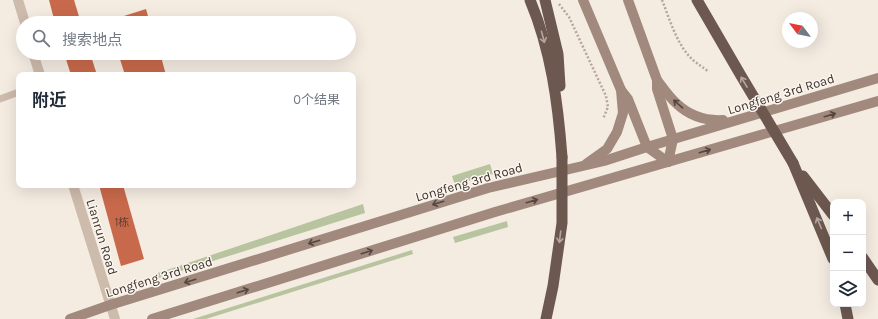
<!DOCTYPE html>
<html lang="zh">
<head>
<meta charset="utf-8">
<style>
  :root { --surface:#fff; --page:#f2f2f3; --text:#1f2937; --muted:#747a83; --line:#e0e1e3 }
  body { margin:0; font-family:Karla,"Noto Sans SC",sans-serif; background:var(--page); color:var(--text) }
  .controls { position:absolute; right:12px; bottom:12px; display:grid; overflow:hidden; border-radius:8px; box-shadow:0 4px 16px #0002 }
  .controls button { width:36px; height:36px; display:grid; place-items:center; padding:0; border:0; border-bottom:1px solid var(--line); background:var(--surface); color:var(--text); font:20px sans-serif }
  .compass { position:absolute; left:782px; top:12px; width:36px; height:36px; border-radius:50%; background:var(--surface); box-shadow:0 4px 16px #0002; rotate:302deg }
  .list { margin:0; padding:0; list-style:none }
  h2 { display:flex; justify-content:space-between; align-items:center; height:52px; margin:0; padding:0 16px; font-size:17px }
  h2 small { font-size:13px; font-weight:400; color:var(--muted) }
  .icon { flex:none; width:22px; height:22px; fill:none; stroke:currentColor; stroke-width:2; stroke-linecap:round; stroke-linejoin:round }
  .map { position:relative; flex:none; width:878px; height:319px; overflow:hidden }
  .search { position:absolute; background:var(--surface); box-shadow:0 4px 16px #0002; left:16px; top:16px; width:340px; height:44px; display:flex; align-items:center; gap:10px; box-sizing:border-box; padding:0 14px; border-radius:22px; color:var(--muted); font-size:15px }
  .panel { position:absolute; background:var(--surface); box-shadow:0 4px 16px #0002; left:16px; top:72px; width:340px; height:116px; border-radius:8px }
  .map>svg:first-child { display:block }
  .green { fill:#b8c4a0 }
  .building { fill:#c8694b }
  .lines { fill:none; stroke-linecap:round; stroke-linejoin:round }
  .path { stroke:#b9a596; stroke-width:2.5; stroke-dasharray:2 2; stroke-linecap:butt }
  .service { stroke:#cdbbac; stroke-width:7 }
  .tertiary { stroke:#cdbbac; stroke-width:10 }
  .secondary { stroke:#a18a7d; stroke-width:10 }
  .trunk { stroke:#6c584f; stroke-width:11 }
  .trunk-bridge { stroke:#6c584f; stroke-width:11 }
  .oneway { stroke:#b4a69e }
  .oneway2 { stroke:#544640 }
  .labels { text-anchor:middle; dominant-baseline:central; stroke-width:3; stroke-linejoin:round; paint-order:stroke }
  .number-label { font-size:11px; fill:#5e3e33 }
  .street-label { font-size:13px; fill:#3b302b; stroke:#fbf5ee }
</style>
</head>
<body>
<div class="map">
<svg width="878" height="319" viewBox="0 0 878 319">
  <rect width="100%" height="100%" fill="#f4ebe1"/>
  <g class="green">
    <path d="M490,164L493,174L455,185L452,176Z"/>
    <path d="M363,204L365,213L156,279L155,274Z"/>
    <path d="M507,221L508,227L455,243L453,237Z"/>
    <path d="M412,250L413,254L206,319H193Z"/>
  </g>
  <g class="building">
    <path d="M49,0H74L81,23H55Z"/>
    <path d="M146,9L150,23H109L108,21Z"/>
    <path d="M64,53H90L97,75H71Z"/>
    <path d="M118,53H160L166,75H125Z"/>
    <path d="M99,185H123L144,259L121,266Z"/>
  </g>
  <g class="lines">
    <g class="path">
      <path d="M662,0C670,20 677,46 694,61C699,65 704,68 709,72"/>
      <path d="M559,4L569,17L606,96L608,107L603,119"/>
    </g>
    <path class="service" d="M0,99L19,92"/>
    <g class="tertiary">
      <path d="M18,0L25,23"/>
      <path d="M33,53L40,75"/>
      <path d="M73,185L115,319"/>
    </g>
    <g class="secondary">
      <path d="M583,0L621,90L628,99L647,147L668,162"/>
      <path d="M628,0L657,80V89L673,139L668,162"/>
      <path d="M657,80C663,88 669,97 677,104C690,116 706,121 723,120"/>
      <path d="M586,164L607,149L617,132L623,113L621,90"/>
      <path d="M70,319L110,305L488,188L604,161L647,147L878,78"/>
      <path d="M152,319L495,212L878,101"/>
    </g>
    <g class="trunk">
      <path d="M530,0C551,50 558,103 562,157"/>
      <path d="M545,0L558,54L560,86"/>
      <path d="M793,163L833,259"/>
      <path d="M803,176L833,215"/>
      <path d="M863,258L878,280"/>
      <path d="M845,304L848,319"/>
    </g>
    <g class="trunk-bridge">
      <path d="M697,0L740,74L793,163"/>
      <path d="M546,319L553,286L562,223V157"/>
    </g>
  </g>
  <defs><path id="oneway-shaft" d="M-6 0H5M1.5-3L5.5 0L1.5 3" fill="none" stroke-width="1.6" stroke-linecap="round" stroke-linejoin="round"/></defs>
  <g class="oneway">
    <use href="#oneway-shaft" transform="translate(543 37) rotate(75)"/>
    <use href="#oneway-shaft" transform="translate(744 82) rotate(-121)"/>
    <use href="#oneway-shaft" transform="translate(819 223) rotate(-113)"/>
    <use href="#oneway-shaft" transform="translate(560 237) rotate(97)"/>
  </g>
  <g class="oneway2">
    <use href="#oneway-shaft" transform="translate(678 104) rotate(-139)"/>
    <use href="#oneway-shaft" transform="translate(830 115) rotate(-16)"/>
    <use href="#oneway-shaft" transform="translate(705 151) rotate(-16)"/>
    <use href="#oneway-shaft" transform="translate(532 201) rotate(-16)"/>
    <use href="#oneway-shaft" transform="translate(438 203) rotate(163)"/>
    <use href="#oneway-shaft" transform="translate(314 242) rotate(163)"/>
    <use href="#oneway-shaft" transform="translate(367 252) rotate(-17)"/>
    <use href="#oneway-shaft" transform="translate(190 281) rotate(163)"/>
    <use href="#oneway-shaft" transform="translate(243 291) rotate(-17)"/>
  </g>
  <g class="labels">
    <g class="number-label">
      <text x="122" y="222">1栋</text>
    </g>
    <g class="street-label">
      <text transform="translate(781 94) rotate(-17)">Longfeng 3rd Road</text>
      <text transform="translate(469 182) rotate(-16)">Longfeng 3rd Road</text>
      <text transform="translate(102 237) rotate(73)">Lianrun Road</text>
      <text transform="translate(159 277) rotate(-17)">Longfeng 3rd Road</text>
    </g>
  </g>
</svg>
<div class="controls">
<button>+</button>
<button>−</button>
<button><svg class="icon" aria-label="layers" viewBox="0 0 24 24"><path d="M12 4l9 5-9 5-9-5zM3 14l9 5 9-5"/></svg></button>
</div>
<svg class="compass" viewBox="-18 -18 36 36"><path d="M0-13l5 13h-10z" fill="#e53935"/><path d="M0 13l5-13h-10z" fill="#747a83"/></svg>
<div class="search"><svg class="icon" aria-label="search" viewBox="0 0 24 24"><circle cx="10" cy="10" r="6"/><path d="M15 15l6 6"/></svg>搜索地点</div>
<section class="panel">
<h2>附近<small>0个结果</small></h2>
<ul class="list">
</ul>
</section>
</div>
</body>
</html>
